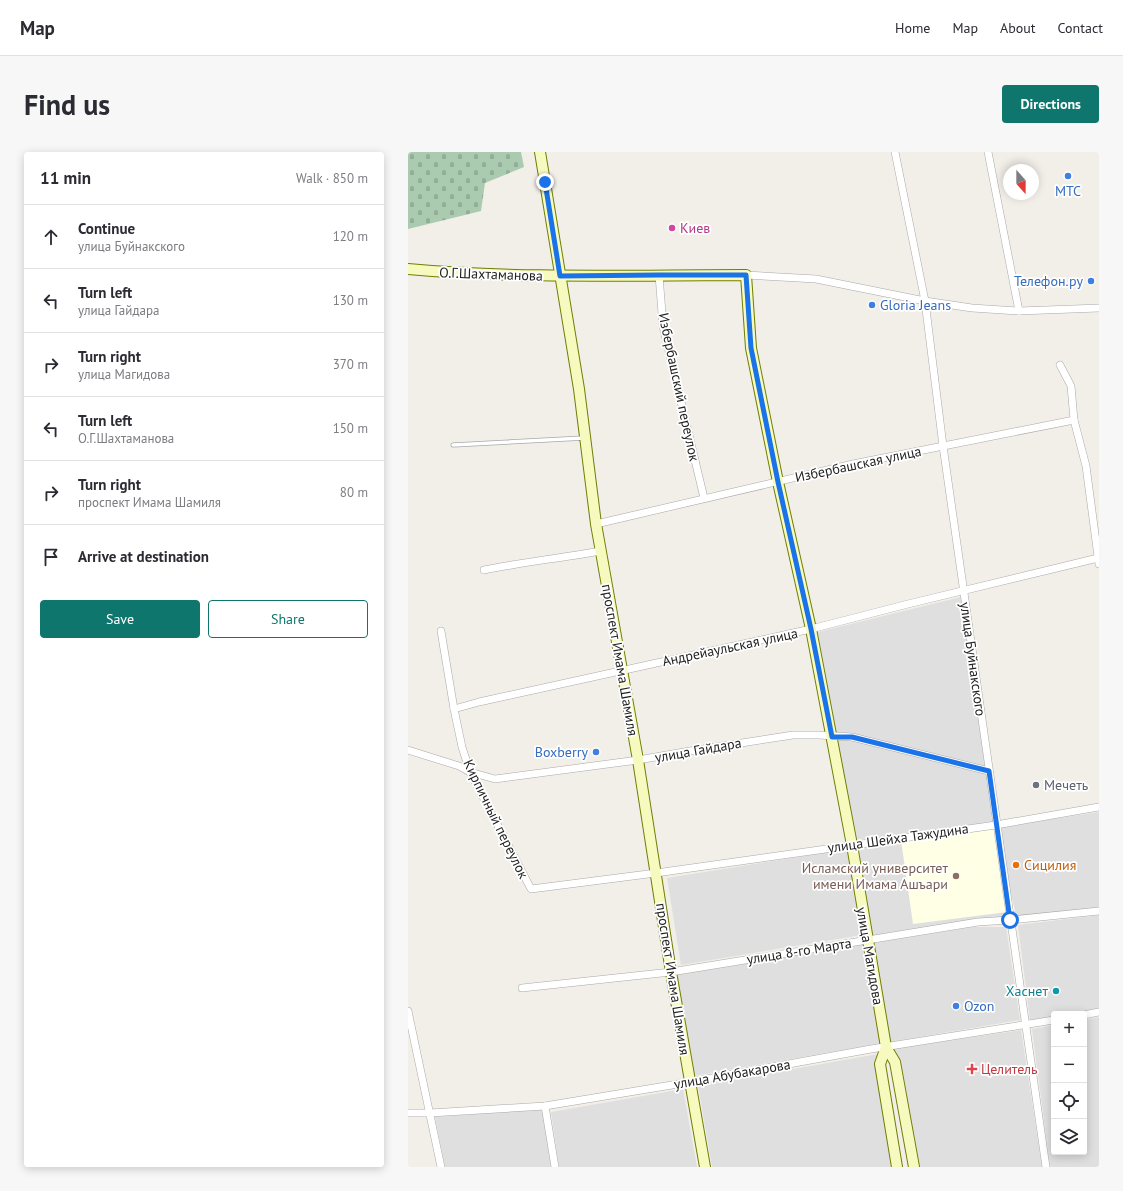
<!DOCTYPE html>
<html lang="en">
<head>
<meta charset="utf-8">
<style>
  :root { --surface:#fff; --page:#f7f7f7; --text:#2b2b33; --muted:#7c7c81; --line:#e1e1e2; --accent:#0f766e }
  body { margin:0; font-family:"PT Sans",sans-serif; background:var(--page); color:var(--text) }
  .controls { position:absolute; right:12px; bottom:12px; display:grid; overflow:hidden; border-radius:4px; box-shadow:0 2px 10px #0003 }
  .controls button { width:36px; height:36px; display:grid; place-items:center; padding:0; border:0; border-bottom:1px solid var(--line); background:var(--surface); color:var(--text); font:20px sans-serif }
  .compass { position:absolute; left:595px; top:12px; width:36px; height:36px; border-radius:50%; background:var(--surface); box-shadow:0 2px 10px #0003; rotate:159deg }
  .stop { position:absolute; width:12px; height:12px; margin:-9px; border:3px solid #1a73e8; border-radius:50%; background:#fff }
  .stop.end { background:#1a73e8; border-color:#fff; box-shadow:0 1px 4px #0008 }
  .list { margin:0; padding:0; list-style:none }
  h2 { display:flex; justify-content:space-between; align-items:center; height:52px; margin:0; padding:0 16px; font-size:17px }
  h2 small { font-size:13px; font-weight:400; color:var(--muted) }
  .list li { display:grid; grid-template-columns:26px 1fr auto; gap:12px; align-items:center; box-sizing:border-box; height:64px; padding:0 16px; border-top:1px solid var(--line) }
  .list b { display:block; font-size:15px; white-space:nowrap }
  .list p { margin:0; font-size:13px; white-space:nowrap; color:var(--muted) }
  .list em { font-size:13px; font-style:normal; color:var(--muted) }
  .actions { display:flex; gap:8px; padding:12px 16px }
  .actions a { flex:1; padding:9px 0; border:1px solid var(--accent); border-radius:4px; text-align:center; font-size:14px; color:var(--accent) }
  .actions .main { background:var(--accent); color:#fff }
  .icon { flex:none; width:22px; height:22px; fill:none; stroke:currentColor; stroke-width:2; stroke-linecap:round; stroke-linejoin:round }
  .map { position:relative; flex:none; width:691px; height:1015px; overflow:hidden; border-radius:4px }
  header { display:flex; align-items:center; gap:24px; box-sizing:border-box; height:56px; padding:0 20px; background:var(--surface); border-bottom:1px solid var(--line) }
  header strong { font-size:19px }
  nav { display:flex; gap:22px; margin-inline-start:auto; font-size:14px }
  .intro { display:flex; align-items:center; justify-content:space-between; box-sizing:border-box; height:96px; padding:0 24px }
  h1 { margin:0; font-size:28px }
  .button { padding:10px 18px; border-radius:4px; background:var(--accent); color:#fff; font-size:14px; font-weight:700 }
  main { display:flex; gap:24px; padding:0 24px }
  aside { flex:1; background:var(--surface); border-radius:4px; box-shadow:0 2px 10px #0003 }
  .map>svg:first-child { display:block }
  .residential { fill:#e0dfdf }
  .education { fill:#ffffe5 }
  .cemetery { fill:url(#cemetery-stones) }
  .lines { fill:none; stroke-linecap:round; stroke-linejoin:round }
  .lane-casing { stroke:#a9a9a9; stroke-width:5 }
  .street-casing { stroke:#a9a9a9; stroke-width:8 }
  .secondary-casing { stroke:#707d05; stroke-width:12 }
  .lane { stroke:#fff; stroke-width:3.5 }
  .street { stroke:#fff; stroke-width:7 }
  .secondary { stroke:#f7fabf; stroke-width:10 }
  .route { stroke:#1a73e8; stroke-width:5 }
  .shop-dot { fill:#3f7fe0; stroke:#fff; stroke-width:1.5 }
  .hotel-dot { fill:#d1479c; stroke:#fff; stroke-width:1.5 }
  .worship-dot { fill:#6b7280; stroke:#fff; stroke-width:1.5 }
  .food-dot { fill:#e8710a; stroke:#fff; stroke-width:1.5 }
  .education-dot { fill:#8d6e63; stroke:#fff; stroke-width:1.5 }
  .culture-dot { fill:#0f9aa8; stroke:#fff; stroke-width:1.5 }
  .health-dot { fill:#e0444e; stroke:#fff; stroke-width:1.5 }
  .labels { text-anchor:middle; dominant-baseline:central; stroke-width:3.5; stroke-linejoin:round; paint-order:stroke }
  .shop-label { font-size:14px; fill:#366cbe; stroke:#fff; text-anchor:end }
  .hotel-label { font-size:14px; fill:#b23c85; stroke:#fff; text-anchor:start }
  .street-label { font-size:14px; fill:#222; stroke:#fff }
  .worship-label { font-size:14px; fill:#5b616d; stroke:#fff; text-anchor:start }
  .food-label { font-size:14px; fill:#c56008; stroke:#fff; text-anchor:start }
  .education-label { font-size:14px; fill:#785e54; stroke:#fff; text-anchor:end }
  .culture-label { font-size:14px; fill:#0d838f; stroke:#fff; text-anchor:end }
  .health-label { font-size:14px; fill:#be3a42; stroke:#fff; text-anchor:start }
</style>
</head>
<body>
<header>
<strong>Map</strong>
<nav><a>Home</a><a>Map</a><a>About</a><a>Contact</a></nav>
</header>
<div class="intro"><h1>Find us</h1><a class="button">Directions</a></div>
<main>
<aside>
<h2>11 min<small>Walk · 850 m</small></h2>
<ul class="list">
<li><svg class="icon" aria-label="ahead" viewBox="0 0 24 24"><path d="M12 20V5M6 11l6-6 6 6"/></svg><div><b>Continue</b><p>улица Буйнакского</p></div><em>120 m</em></li>
<li><svg class="icon" aria-label="left" viewBox="0 0 24 24"><path d="M17 20v-9H6M10 6l-5 5 5 5"/></svg><div><b>Turn left</b><p>улица Гайдара</p></div><em>130 m</em></li>
<li><svg class="icon" aria-label="right" viewBox="0 0 24 24"><path d="M7 20v-9h11M14 6l5 5-5 5"/></svg><div><b>Turn right</b><p>улица Магидова</p></div><em>370 m</em></li>
<li><svg class="icon" aria-label="left" viewBox="0 0 24 24"><path d="M17 20v-9H6M10 6l-5 5 5 5"/></svg><div><b>Turn left</b><p>О.Г.Шахтаманова</p></div><em>150 m</em></li>
<li><svg class="icon" aria-label="right" viewBox="0 0 24 24"><path d="M7 20v-9h11M14 6l5 5-5 5"/></svg><div><b>Turn right</b><p>проспект Имама Шамиля</p></div><em>80 m</em></li>
<li><svg class="icon" aria-label="arrive" viewBox="0 0 24 24"><path d="M6 21V4h12l-3 4 3 4H6"/></svg><div><b>Arrive at destination</b></div></li>
</ul>
<div class="actions"><a class="main">Save</a><a>Share</a></div>
</aside>
<div class="map">
<svg width="691" height="1015" viewBox="0 0 691 1015">
  <defs>
    <pattern id="cemetery-stones" width="16" height="16" patternUnits="userSpaceOnUse"><rect width="16" height="16" fill="#aacbaf"/><path d="M2 7V4a2 2 0 0 1 4 0v3zM10 15v-3a2 2 0 0 1 4 0v3z" fill="#92ae96"/></pattern>
  </defs>
  <rect width="100%" height="100%" fill="#f2efe9"/>
  <g class="residential">
    <path d="M553,445L580,621L586,671L445,688L406,481Z"/>
    <path d="M691,660V756L605,764L592,675Z"/>
    <path d="M587,674L599,764L462,785L447,694Z"/>
    <path d="M440,697L454,783L273,813L259,726Z"/>
    <path d="M691,763V857L662,862H646V865L622,868L610,773Z"/>
    <path d="M565,775H598L612,868L482,890L465,791Z"/>
    <path d="M456,792L474,891L286,924L269,822Z"/>
    <path d="M691,865V1015H642L624,877L646,873V1000H676V868Z"/>
    <path d="M613,878L634,1015H510L492,909L484,897Z"/>
    <path d="M470,902L468,914L485,1015H304L290,934Z"/>
    <path d="M275,937L289,1015H151L143,960Z"/>
    <path d="M134,957L143,1015H37L27,965Z"/>
  </g>
  <path class="education" d="M586,675L607,759L505,772L493,688Z"/>
  <path class="cemetery" d="M0,0H113L116,15L77,31L73,59L0,77Z"/>
  <g class="lines">
    <defs>
      <path id="lane" d="M45,293L176,286"/>
      <g id="street">
        <path d="M487,0L517,149L535,294L638,1015"/>
        <path d="M580,0L611,159"/>
        <path d="M251,123L255,174L296,346"/>
        <path d="M338,123L408,127L517,149L564,156L611,159L691,156"/>
        <path d="M652,213L663,234L666,268L678,314L691,412"/>
        <path d="M188,372L445,312L666,268"/>
        <path d="M76,418C115,410 154,406 193,399"/>
        <path d="M33,479L46,557L54,595L62,620L123,737L248,721L588,673L691,655"/>
        <path d="M46,557L71,550L403,477L500,452L690,406"/>
        <path d="M0,598L51,614L62,620L87,627L230,608L282,599L385,583H411L444,585L581,619"/>
        <path d="M114,836L263,820L570,770L602,768L691,759"/>
        <path d="M0,859L33,1015"/>
        <path d="M676,863L691,860"/>
        <path d="M137,954L147,1015"/>
        <path d="M0,961H22L137,954L282,930L463,897L646,868"/>
      </g>
      <g id="secondary">
        <path d="M132,0L171,237L188,372L230,608L263,820L297,1015"/>
        <path d="M0,117C113,127 225,123 338,123L343,196L370,330L403,477L444,693L478,895L487,910L506,1015"/>
        <path d="M478,895L472,912L489,1015"/>
      </g>
    </defs>
    <use href="#lane" class="lane-casing"/>
    <use href="#street" class="street-casing"/>
    <use href="#secondary" class="secondary-casing"/>
    <use href="#lane" class="lane"/>
    <use href="#street" class="street"/>
    <use href="#secondary" class="secondary"/>
  </g>
  <g class="lines">
    <path class="route" d="M137,30L152,124L251,123H338L343,196L370,330L403,477L424,585H444L581,619L602,768"/>
  </g>
  <g class="shop-dot">
    <circle cx="660" cy="24" r="4"/>
    <circle cx="683" cy="129" r="4"/>
    <circle cx="464" cy="153" r="4"/>
    <circle cx="188" cy="600" r="4"/>
    <circle cx="548" cy="854" r="4"/>
  </g>
  <circle class="hotel-dot" cx="264" cy="76" r="4"/>
  <circle class="worship-dot" cx="628" cy="633" r="4"/>
  <circle class="food-dot" cx="608" cy="713" r="4"/>
  <circle class="education-dot" cx="548" cy="724" r="4"/>
  <circle class="culture-dot" cx="648" cy="839" r="4"/>
  <path class="health-dot" d="M562 911h4v4h4v4h-4v4h-4v-4h-4v-4h4z"/>
  <g class="labels">
    <g class="shop-label">
      <text x="660" y="39" text-anchor="middle">МТС</text>
      <text x="675" y="129">Телефон.ру</text>
      <text x="472" y="153" text-anchor="start">Gloria Jeans</text>
      <text x="180" y="600">Boxberry</text>
      <text x="556" y="854" text-anchor="start">Ozon</text>
    </g>
    <g class="hotel-label">
      <text x="272" y="76">Киев</text>
    </g>
    <g class="street-label">
      <text transform="translate(83 122) rotate(2)">О.Г.Шахтаманова</text>
      <text transform="translate(271 235) rotate(78)">Избербашский переулок</text>
      <text transform="translate(450 312) rotate(-12)">Избербашская улица</text>
      <text transform="translate(322 495) rotate(-12)">Андрейаульская улица</text>
      <text transform="translate(565 507) rotate(82)">улица Буйнакского</text>
      <text transform="translate(212 508) rotate(80)">проспект Имама Шамиля</text>
      <text transform="translate(290 598) rotate(-10)">улица Гайдара</text>
      <text transform="translate(88 667) rotate(64)">Кирпичный переулок</text>
      <text transform="translate(490 686) rotate(-8)">улица Шейха Тажудина</text>
      <text transform="translate(391 799) rotate(-9)">улица 8-го Марта</text>
      <text transform="translate(462 804) rotate(80)">улица Магидова</text>
      <text transform="translate(265 827) rotate(81)">проспект Имама Шамиля</text>
      <text transform="translate(324 922) rotate(-10)">улица Абубакарова</text>
    </g>
    <g class="worship-label">
      <text x="636" y="633">Мечеть</text>
    </g>
    <g class="food-label">
      <text x="616" y="713">Сицилия</text>
    </g>
    <g class="education-label">
      <text x="540" y="716">Исламский университет<tspan x="540" dy="16">имени Имама Ашъари</tspan></text>
    </g>
    <g class="culture-label">
      <text x="640" y="839">Хаснет</text>
    </g>
    <g class="health-label">
      <text x="573" y="917">Целитель</text>
    </g>
  </g>
</svg>
<div class="controls">
<button>+</button>
<button>−</button>
<button><svg class="icon" aria-label="locate" viewBox="0 0 24 24"><circle cx="12" cy="12" r="6"/><path d="M12 2v4M12 18v4M2 12h4M18 12h4"/></svg></button>
<button><svg class="icon" aria-label="layers" viewBox="0 0 24 24"><path d="M12 4l9 5-9 5-9-5zM3 14l9 5 9-5"/></svg></button>
</div>
<svg class="compass" viewBox="-18 -18 36 36"><path d="M0-13l5 13h-10z" fill="#e53935"/><path d="M0 13l5-13h-10z" fill="#7c7c81"/></svg>
<div class="stop" style="left:602px;top:768px"></div>
<div class="stop end" style="left:137px;top:30px"></div>
</div>
</main>
</body>
</html>
